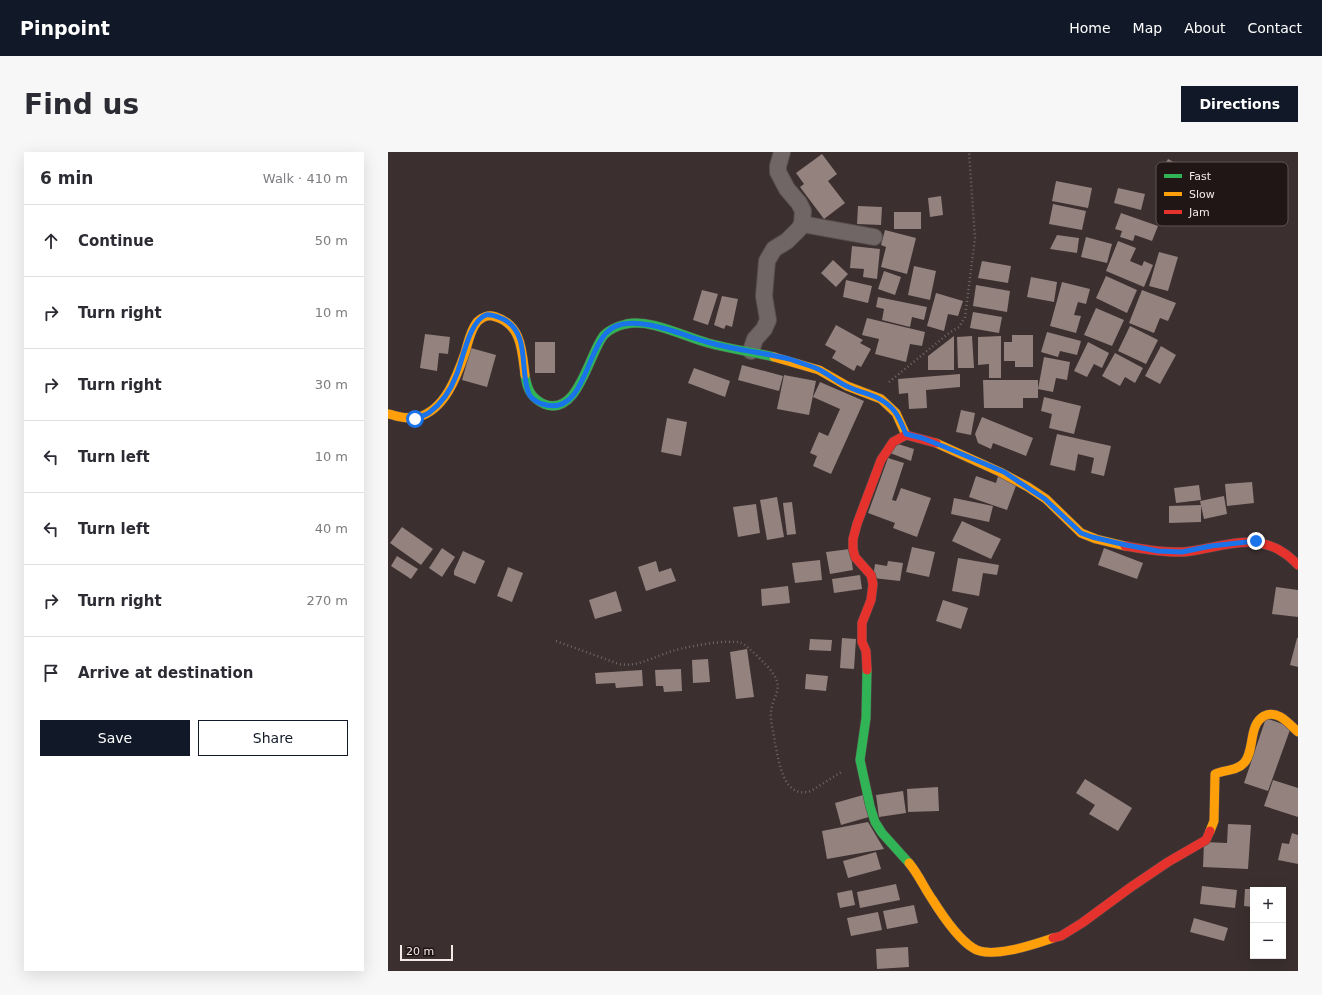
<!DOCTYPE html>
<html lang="en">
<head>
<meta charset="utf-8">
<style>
  :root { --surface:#fff; --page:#f7f7f7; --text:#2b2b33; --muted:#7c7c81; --line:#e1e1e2; --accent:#111827 }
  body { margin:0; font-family:"DejaVu Sans",sans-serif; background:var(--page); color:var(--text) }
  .controls { position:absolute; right:12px; bottom:12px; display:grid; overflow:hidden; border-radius:0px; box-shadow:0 4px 16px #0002 }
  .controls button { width:36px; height:36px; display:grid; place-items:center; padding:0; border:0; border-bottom:1px solid var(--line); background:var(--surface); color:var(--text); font:20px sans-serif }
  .scale { position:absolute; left:12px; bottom:10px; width:53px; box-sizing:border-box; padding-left:4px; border:2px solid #f7e8e8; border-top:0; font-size:11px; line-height:14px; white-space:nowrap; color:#f7e8e8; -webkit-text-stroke:3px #201616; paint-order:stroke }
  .stop { position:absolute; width:12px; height:12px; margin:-9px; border:3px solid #1a73e8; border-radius:50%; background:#fff }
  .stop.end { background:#1a73e8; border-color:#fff; box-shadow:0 1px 4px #0008 }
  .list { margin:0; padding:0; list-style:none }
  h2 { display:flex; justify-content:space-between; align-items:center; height:52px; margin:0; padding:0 16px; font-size:17px }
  h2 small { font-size:13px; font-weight:400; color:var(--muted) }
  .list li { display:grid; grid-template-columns:26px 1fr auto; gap:12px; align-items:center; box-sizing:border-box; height:72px; padding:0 16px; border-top:1px solid var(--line) }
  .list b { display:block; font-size:15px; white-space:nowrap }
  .list em { font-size:13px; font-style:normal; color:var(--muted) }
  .actions { display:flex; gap:8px; padding:12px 16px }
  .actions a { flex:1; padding:9px 0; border:1px solid var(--accent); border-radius:0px; text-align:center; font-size:14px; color:var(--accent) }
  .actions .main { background:var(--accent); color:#fff }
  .icon { flex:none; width:22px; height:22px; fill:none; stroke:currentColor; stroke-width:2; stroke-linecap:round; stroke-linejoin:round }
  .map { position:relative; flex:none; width:910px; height:819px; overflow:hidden; border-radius:0px }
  header { display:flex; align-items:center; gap:24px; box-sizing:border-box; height:56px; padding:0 20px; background:var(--accent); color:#fff }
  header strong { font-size:19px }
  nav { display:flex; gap:22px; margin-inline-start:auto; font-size:14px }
  .intro { display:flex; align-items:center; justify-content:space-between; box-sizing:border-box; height:96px; padding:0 24px }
  h1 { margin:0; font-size:28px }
  .button { padding:10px 18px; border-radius:0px; background:var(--accent); color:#fff; font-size:14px; font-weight:700 }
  main { display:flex; gap:24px; padding:0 24px }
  aside { flex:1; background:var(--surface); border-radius:0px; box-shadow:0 4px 16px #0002 }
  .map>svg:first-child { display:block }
  .building { fill:#93827e }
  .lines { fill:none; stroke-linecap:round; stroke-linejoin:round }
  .street-casing { stroke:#594e4e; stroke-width:18 }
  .fast-casing { stroke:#594e4e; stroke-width:10 }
  .slow-casing { stroke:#594e4e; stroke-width:10 }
  .jam-casing { stroke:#594e4e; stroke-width:10 }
  .path { stroke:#716868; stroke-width:2.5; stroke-dasharray:1 3; stroke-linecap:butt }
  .street { stroke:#706666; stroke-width:16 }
  .fast { stroke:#30b455; stroke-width:9 }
  .slow { stroke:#ff9f0a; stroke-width:9 }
  .jam { stroke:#e5322d; stroke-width:9 }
  .route { stroke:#1a73e8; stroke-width:5 }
  .key { fill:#201616; stroke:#605555; stroke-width:1 }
  .key-label { font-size:11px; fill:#f7e8e8 }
</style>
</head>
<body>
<header>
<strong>Pinpoint</strong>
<nav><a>Home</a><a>Map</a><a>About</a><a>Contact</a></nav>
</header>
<div class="intro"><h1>Find us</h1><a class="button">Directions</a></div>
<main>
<aside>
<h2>6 min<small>Walk · 410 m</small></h2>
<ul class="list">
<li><svg class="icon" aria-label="ahead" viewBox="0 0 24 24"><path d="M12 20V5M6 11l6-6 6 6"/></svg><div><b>Continue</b></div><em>50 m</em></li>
<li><svg class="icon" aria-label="right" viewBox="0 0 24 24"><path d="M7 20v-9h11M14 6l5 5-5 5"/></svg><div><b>Turn right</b></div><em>10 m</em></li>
<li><svg class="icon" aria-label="right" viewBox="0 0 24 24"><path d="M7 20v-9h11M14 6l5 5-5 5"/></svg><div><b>Turn right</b></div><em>30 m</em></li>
<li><svg class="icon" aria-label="left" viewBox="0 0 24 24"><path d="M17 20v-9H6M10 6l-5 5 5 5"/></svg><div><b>Turn left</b></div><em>10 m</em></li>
<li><svg class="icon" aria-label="left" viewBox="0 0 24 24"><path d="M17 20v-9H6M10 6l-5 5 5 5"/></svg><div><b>Turn left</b></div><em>40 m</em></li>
<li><svg class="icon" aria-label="right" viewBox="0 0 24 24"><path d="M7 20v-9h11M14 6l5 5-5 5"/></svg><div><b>Turn right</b></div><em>270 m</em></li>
<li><svg class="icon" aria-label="arrive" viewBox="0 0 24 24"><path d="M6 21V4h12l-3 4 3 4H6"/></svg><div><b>Arrive at destination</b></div></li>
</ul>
<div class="actions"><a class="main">Save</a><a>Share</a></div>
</aside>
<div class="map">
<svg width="910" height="819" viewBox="0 0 910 819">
  <rect width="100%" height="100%" fill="#3b2f2f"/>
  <g class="building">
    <path d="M434,2L449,22L440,29L457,51L436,67L412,35L416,32L408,21Z"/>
    <path d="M780,7L817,27L805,49L768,28Z"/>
    <path d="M668,29L704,36L700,56L664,49Z"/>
    <path d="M730,36L757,42L753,58L726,51Z"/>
    <path d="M553,44L555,63L542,65L540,46Z"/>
    <path d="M665,52L698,59L694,78L661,72Z"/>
    <path d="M470,54L494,55L493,73L469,72Z"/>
    <rect x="506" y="60" width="27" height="17"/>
    <path d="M733,61L770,74L764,89L747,83L745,89L732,85L734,79L727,77Z"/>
    <path d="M497,78L528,86L519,122L493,115L498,95L493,93Z"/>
    <path d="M669,83L691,86L689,101L662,97Z"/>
    <path d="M698,85L724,92L719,111L693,105Z"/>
    <path d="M730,89L748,96L742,109L754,114L756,109L765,113L756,135L718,119Z"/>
    <path d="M464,94L492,97L489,127L475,125L476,117L462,116Z"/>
    <path d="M771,100L790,105L780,139L761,134Z"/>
    <path d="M445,108L460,122L448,135L433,121Z"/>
    <path d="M594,109L623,114L620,131L590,126Z"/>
    <path d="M526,114L548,119L542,148L520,143Z"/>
    <path d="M496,119L513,125L507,143L490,137Z"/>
    <path d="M718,124L749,138L739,161L708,146Z"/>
    <path d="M643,125L669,130L666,150L639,145Z"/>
    <path d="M458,128L484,134L480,151L455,145Z"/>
    <path d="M674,130L702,137L698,152L690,150L686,163L693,164L688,181L662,174Z"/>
    <path d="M588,133L622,139L619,160L585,154Z"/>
    <path d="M314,138L330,142L320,173L305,168Z"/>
    <path d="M754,138L788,151L780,169L772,166L766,181L741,171Z"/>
    <path d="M548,141L575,149L570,164L560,162L556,179L539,174Z"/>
    <path d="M334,144L350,147L344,175L338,173L336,177L326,173Z"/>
    <path d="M490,145L539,155L536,168L524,165L522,175L494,168L496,157L488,155Z"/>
    <path d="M708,156L736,168L724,194L696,183Z"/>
    <path d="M585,160L614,165L611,181L582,176Z"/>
    <path d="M479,166L537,180L534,194L522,192L518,210L487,202L491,187L474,183Z"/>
    <path d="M448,173L475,188L472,191L483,197L473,215L469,213L466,219L444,206L448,199L437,193Z"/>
    <path d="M742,174L770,188L758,212L730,199Z"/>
    <path d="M659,180L693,189L689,203L672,199L670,205L653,200Z"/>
    <path d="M37,182L62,185L60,202L51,201L49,219L32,216Z"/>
    <path d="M624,183H645V215H627V209H616V190H624Z"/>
    <path d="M566,184V218H540V204Z"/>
    <path d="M584,184L586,216H570L569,185Z"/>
    <path d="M613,184V226H601V212L590,213V185Z"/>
    <rect x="147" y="190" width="20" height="31"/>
    <path d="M700,190L721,201L714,216L706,212L699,225L686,219Z"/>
    <path d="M773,194L788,203L772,232L757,224Z"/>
    <path d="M83,196L108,203L99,235L74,228Z"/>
    <path d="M727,201L755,216L747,231L737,225L732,234L714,224Z"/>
    <path d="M656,205L682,210L679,228L668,226L665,240L650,237Z"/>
    <path d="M354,213L395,224L391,239L350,228Z"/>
    <path d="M306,216L342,229L337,245L300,231Z"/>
    <path d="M572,222V235L538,238L539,256L521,257L520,241L511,242L510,227Z"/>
    <path d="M396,223L428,229L421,263L389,257Z"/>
    <path d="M595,228H650V246H635V256H596Z"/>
    <path d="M432,230L476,249L443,322L425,314L429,304L422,301L431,280L440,284L452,257L425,245Z"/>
    <path d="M656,245L693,254L686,282L661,276L664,262L653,259Z"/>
    <path d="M573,258L587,261L583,283L568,280Z"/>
    <path d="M594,265L645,286L638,304L605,291L603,297L590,291L587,282Z"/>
    <path d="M279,266L299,270L293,304L273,300Z"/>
    <path d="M669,282L723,294L716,324L703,321L706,306L690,302L687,319L662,313Z"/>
    <path d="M507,291L526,297L523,309L502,301Z"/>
    <path d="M500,306L516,311L504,348L508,349L513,336L543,346L529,385L505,376L507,371L480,361Z"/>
    <path d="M588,324L608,331L610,324L629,331L619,358L581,345Z"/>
    <path d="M864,330L866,351L839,354L837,332Z"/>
    <path d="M811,333L813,348L788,351L786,336Z"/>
    <path d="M836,344L839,362L816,367L812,349Z"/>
    <path d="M389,345L396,385L379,388L372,348Z"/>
    <path d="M566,346L605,354L601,370L563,362Z"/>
    <path d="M404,350L408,382L399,383L395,351Z"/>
    <path d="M368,352L372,381L350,385L345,355Z"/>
    <path d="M813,353V370L781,371V354Z"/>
    <path d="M574,369L613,387L603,407L564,389Z"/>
    <path d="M14,375L45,397L33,413L2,391Z"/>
    <path d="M524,395L547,400L541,425L518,420Z"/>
    <path d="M54,396L67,405L54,425L41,416Z"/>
    <path d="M716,396L755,411L749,427L710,413Z"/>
    <path d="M462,397L465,418L442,422L438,400Z"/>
    <path d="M75,399L97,409L87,432L66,423V419Z"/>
    <path d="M9,404L30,417L23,427L3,414Z"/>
    <path d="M570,406L611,413L609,423L595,421L591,444L564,439Z"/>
    <path d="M432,408L434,428L407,431L404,411Z"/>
    <path d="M268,409L271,420L283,416L288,429L258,439L250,415Z"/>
    <path d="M500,409L515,411L512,429L485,426L487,412L499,414Z"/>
    <path d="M120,415L135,421L124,450L109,444Z"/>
    <path d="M472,423L474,437L446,441L444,427Z"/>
    <path d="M400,434L402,451L374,454L373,437Z"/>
    <path d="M888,435L910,438V465L884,462Z"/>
    <path d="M228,439L234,459L207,467L201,448Z"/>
    <path d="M555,448L580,456L573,477L548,469Z"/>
    <path d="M454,486L468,487L466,517L452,516Z"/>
    <path d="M909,486H910V515L902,513Z"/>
    <path d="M422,487L444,488L443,499L421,498Z"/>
    <path d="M359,497L366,545L348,547L342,500Z"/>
    <path d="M320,507L322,530L305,531L304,508Z"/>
    <path d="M293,517L294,539L276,540L275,534H268L267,518Z"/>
    <path d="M254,518L255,534L228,536L227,531L208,532L207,521Z"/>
    <path d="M418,522L440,524L438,539L417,537Z"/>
    <path d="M878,566L903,575L880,639L856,631Z"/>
    <path d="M697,627L744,656L730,679L701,662L707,653L688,641Z"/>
    <path d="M885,628L910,636V665L876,654Z"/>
    <path d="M550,635L551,659L520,660L519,637Z"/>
    <path d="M515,639L518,661L491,665L488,643Z"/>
    <path d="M475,643L481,665L453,673L447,651Z"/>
    <path d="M480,670L496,697L439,707L434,679Z"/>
    <path d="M840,672L863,673L860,717L815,715L816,690L839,691Z"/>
    <path d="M904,681L910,683V712L890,708L894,691L901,692Z"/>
    <path d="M488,700L493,717L460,726L455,709Z"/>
    <path d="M508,732L512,748L472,756L469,740Z"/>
    <path d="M814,734L849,738L847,756L812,752Z"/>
    <path d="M857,737H865V755L856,754Z"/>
    <path d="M464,738L467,753L452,756L449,741Z"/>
    <path d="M526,753L530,771L499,777L495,759Z"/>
    <path d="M490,760L494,778L463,784L459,766Z"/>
    <path d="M806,766L840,776L836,789L802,780Z"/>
    <path d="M520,795L521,815L489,817L488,797Z"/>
  </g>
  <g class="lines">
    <defs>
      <g id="street">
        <path d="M414,72L486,85"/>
        <path d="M363,199L367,187L376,177L380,168L376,144L379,109L386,97L399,89L411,77L414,72L415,59L411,51L399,37L390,20V14L394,0"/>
      </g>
      <g id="fast">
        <path d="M137,223C139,237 143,246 156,252C190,266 201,201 216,183C222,177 230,174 238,172C265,167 294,184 320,191C342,197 364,200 386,205"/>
        <path d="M479,518L478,566L472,608L482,654L487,670L494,681L521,711"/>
      </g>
      <g id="slow">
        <path d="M386,205L431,218L459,234L493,247L508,261L518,283"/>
        <path d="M0,262C10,264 20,268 30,265C57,258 69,224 77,201C80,191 82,179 89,170C94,165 101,162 108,165C134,173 134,200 137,223"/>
        <path d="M548,291L612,320L640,335L658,347L693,381L708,387L737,394"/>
        <path d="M822,679L826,669L827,622C836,618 849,619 856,611C867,599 860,573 876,564C890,557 901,572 910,580"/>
        <path d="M521,711C531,723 535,734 544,747C554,763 569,786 585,796C602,808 647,792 665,786"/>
      </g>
      <g id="jam">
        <path d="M737,394C755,397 776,401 795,400C829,397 865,379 896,401C901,404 906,409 910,413"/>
        <path d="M479,518L478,499L474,490V471L483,448L485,432L483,423L467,405L465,397V387L469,372L493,308L505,290L518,283L548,291"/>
        <path d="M665,786L673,784L694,771L743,735L780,710L818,688L822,679"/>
      </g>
    </defs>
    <use href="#street" class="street-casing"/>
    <use href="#fast" class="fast-casing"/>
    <use href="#slow" class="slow-casing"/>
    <use href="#jam" class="jam-casing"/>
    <g class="path">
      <path d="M501,230L561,181L571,175L577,165L587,86L581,0"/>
      <path d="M168,489L231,512C248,515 262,507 278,501C290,496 342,486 353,491C359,493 380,514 384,520C397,538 384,544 383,560C382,570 386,581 387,591C391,609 395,648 423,639L455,619"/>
    </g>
    <use href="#street" class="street"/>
    <use href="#fast" class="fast"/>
    <use href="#slow" class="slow"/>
    <use href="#jam" class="jam"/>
  </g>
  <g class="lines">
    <path class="route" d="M27,267C32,265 38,263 42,260C54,251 63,237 68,224C75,208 81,169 98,163C104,162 110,165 115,167C143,181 131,219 141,242C144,248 152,252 158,253C199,262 198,189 226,175C251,163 294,183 319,190C346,198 374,200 401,207C410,210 421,213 430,217C442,223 452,232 463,236C474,241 485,242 495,249C510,259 511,267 518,282L534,286L557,295L616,320L657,347L693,381L704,385L738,393L770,399L794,400L823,394L868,389"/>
  </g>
  <rect x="768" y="10" width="132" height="64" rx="6" class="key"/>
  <rect x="776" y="22" width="18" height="4" fill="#30b455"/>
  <rect x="776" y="40" width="18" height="4" fill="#ff9f0a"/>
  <rect x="776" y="58" width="18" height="4" fill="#e5322d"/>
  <g class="key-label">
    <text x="801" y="28">Fast</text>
    <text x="801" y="46">Slow</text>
    <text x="801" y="64">Jam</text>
  </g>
</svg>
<div class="controls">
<button>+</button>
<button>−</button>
</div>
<div class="scale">20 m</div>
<div class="stop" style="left:27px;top:267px"></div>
<div class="stop end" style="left:868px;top:389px"></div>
</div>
</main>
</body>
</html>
